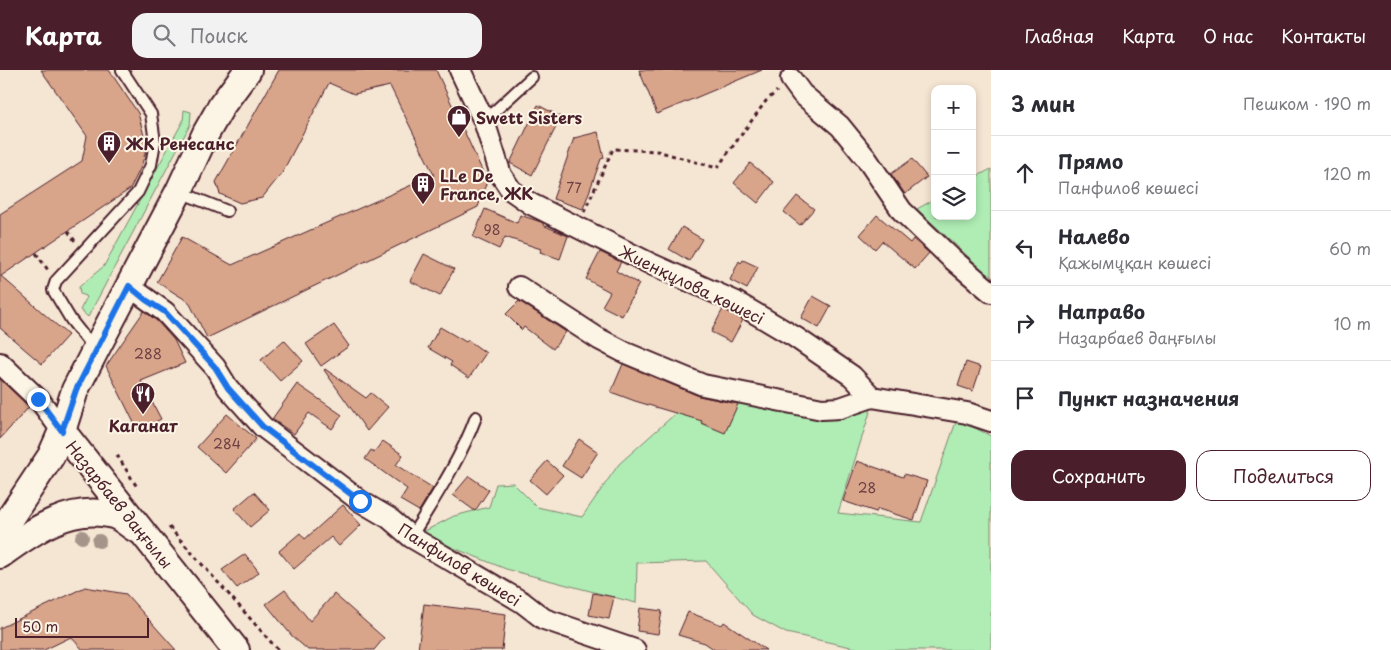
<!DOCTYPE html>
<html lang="ru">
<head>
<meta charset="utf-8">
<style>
  :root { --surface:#fff; --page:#f2f2f3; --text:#2b2b33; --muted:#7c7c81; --line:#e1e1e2; --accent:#4a1f2b }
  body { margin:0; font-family:"Playpen Sans",sans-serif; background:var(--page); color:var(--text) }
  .controls { position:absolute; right:15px; top:15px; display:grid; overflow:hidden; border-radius:10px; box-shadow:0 2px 8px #0003 }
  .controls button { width:45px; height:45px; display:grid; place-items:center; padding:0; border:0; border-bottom:1px solid var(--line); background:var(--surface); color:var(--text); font:25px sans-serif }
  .scale { position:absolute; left:15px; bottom:12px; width:134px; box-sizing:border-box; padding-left:5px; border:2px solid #4a1f2b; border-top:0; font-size:14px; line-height:18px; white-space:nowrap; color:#4a1f2b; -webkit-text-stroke:4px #fcf5e5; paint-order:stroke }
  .stop { position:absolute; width:15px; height:15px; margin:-11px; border:4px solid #1a73e8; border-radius:50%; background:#fff }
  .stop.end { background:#1a73e8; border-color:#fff; box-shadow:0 1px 5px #0008 }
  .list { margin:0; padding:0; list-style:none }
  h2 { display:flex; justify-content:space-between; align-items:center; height:65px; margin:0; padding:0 20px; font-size:21px }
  h2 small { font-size:16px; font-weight:400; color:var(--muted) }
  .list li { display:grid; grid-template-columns:32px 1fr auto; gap:15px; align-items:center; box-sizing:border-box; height:75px; padding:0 20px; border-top:1px solid var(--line) }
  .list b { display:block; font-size:19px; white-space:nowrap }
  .list p { margin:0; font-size:16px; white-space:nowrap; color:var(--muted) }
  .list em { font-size:16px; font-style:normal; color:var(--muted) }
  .actions { display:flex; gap:10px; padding:15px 20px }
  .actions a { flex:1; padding:11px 0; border:1px solid var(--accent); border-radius:15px; text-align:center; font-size:18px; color:var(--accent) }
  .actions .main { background:var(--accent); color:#fff }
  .icon { flex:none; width:28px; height:28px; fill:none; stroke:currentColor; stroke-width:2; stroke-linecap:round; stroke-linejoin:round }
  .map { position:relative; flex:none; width:991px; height:580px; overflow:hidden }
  header { display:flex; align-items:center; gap:30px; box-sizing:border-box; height:70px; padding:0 25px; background:var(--accent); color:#fff }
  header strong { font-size:24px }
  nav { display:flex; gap:28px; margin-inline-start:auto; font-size:18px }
  .search { width:350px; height:45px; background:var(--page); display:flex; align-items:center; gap:12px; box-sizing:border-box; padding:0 18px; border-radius:15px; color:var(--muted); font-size:19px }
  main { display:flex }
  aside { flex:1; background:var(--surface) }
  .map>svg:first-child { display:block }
  .green { fill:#afedb4; stroke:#7c8670 }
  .building { fill:#d8a58b; stroke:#4a1f2b }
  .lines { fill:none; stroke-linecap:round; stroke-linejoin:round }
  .service-casing { stroke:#4a1f2b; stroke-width:14 }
  .minor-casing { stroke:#4a1f2b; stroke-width:24 }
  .tertiary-casing { stroke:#4a1f2b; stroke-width:30 }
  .path { stroke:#4a1f2b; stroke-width:3; stroke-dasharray:4 4; stroke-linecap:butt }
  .service { stroke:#fcf5e5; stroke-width:10 }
  .minor { stroke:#fcf5e5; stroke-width:20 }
  .tertiary { stroke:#fcf5e5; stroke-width:26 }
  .tree { fill:#a59489 }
  .route { stroke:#1a73e8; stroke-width:6 }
  .labels { text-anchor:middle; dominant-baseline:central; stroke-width:4; stroke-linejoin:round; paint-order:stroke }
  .number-label { font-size:14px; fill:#6e4043 }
  .poi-label { font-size:16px; font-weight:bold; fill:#4a1f2b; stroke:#fcf5e5; text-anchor:start }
  .street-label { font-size:16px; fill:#4a1f2b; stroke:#fcf5e5 }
</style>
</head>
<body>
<header>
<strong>Карта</strong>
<div class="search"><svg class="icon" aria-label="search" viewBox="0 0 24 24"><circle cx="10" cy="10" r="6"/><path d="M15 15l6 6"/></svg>Поиск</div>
<nav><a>Главная</a><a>Карта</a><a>О нас</a><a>Контакты</a></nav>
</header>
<main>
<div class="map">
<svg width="991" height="580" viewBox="0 0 991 580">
  <rect width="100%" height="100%" fill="#f5e5d3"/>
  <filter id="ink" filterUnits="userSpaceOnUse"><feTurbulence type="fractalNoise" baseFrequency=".02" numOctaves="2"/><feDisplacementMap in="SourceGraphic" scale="10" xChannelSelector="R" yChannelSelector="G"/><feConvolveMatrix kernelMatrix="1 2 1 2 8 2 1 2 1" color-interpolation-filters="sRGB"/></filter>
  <g filter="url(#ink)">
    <g class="green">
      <path d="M184,40L191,42L190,55L88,247L80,240L87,227L80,224L79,217L104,196L183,51Z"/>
      <path d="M991,99V208L917,139L935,129V146H972V109Z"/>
      <path d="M704,318L746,335L788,341L871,339L838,443L921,452L957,349L991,366V580H865L786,563L753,545L706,491L637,493L636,533L506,499L419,464L454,446L489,437L496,414L513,413L537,437L582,447L619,394Z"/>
    </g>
    <g class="building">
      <path d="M41,0H109L138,43L147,77L141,97L130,119L1,206L68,265L42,294L0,258V144L82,91L87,66Z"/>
      <path d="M279,0H436L487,111L478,137L207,268L189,232L157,212L182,167L232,195L434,105L390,16L354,24L329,13L282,103L262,128L240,133L220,124L216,112Z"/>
      <path d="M639,0H762L657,44Z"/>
      <path d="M538,35L561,47L532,105L510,93Z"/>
      <path d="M598,62L604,88L601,89L583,139L553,129L574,68Z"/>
      <path d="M912,89L927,107L905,124L891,104Z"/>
      <path d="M750,93L774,112L758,133L734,113Z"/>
      <path d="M797,126L814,139L800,155L784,142Z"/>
      <path d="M485,139L517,153L520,145L541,152L543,153V155L568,166L560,189L540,182L541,179L505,167L499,179L473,167Z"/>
      <path d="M877,145L910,173L913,169L929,183L915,199L882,171L875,179L860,165Z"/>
      <path d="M682,157L702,169L689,191L669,179Z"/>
      <path d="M600,182L621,192L616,201L639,214L622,246L602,236L610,222L586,209Z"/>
      <path d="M424,184L454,199L440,226L410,211Z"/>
      <path d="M743,190L758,197L747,219L730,210L739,191L741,193Z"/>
      <path d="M813,226L831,236L819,258L801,248Z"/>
      <path d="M519,231L566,262L553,279L524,257L522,260L506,244Z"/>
      <path d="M723,239L743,250L731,272L711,262Z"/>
      <path d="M144,241L157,251L174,270L185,293L141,311L161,349L138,361L106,296Z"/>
      <path d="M334,255L349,276L321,296L306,274Z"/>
      <path d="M440,257L466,272L468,270L486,283L469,308L450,295L452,292L428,278Z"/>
      <path d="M284,270L303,291L280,311L261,290Z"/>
      <path d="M966,292L981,297L973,321L958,316Z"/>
      <path d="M623,294L699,326L738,334L725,363L701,353L702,351L635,331L611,322Z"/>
      <path d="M325,299L366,328L371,323L388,337L367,361L324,300Z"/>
      <path d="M0,309L29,337L0,369Z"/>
      <path d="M297,314L342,345L332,359L309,343L294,364L272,349Z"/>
      <path d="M227,344L256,369L226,403L197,377Z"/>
      <path d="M579,369L598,382L581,408L562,396Z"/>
      <path d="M383,371L403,385L396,395L433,418L419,441L400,430L407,419L365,389L371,380L374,382Z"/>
      <path d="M547,391L563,405L546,424L530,410Z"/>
      <path d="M857,391L903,407L904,404L927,411L914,450L878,439L876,442L843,431Z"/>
      <path d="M469,406L489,420L475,441L453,425Z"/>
      <path d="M254,422L270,440L250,457L234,439Z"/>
      <path d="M343,435L361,455L339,476L331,467L294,499L279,481L300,463L305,469Z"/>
      <path d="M245,484L259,502L237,518L222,500Z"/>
      <path d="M85,517L126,524L176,580H83L71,567L44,580H0V558Z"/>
      <path d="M285,520L310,551L334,524L384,568L374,580H308L292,566L266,534Z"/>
      <path d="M593,523L614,527L609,549L589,545Z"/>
      <path d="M424,534L506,544L502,580H418Z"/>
      <path d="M640,538L662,541L658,564L637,561Z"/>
      <path d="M688,542L722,555L724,552L766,580H715L705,573L678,565Z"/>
    </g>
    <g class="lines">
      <defs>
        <g id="service">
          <path d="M484,51L532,7"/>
          <path d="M180,122L227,141"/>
          <path d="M94,279L71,250L53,220L56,211L138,122L151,95L155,72L151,44L122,0"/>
          <path d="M411,467C435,428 460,390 476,347"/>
        </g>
        <g id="minor">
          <path d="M460,0L484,51L501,105L511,120L531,134L651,194L736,232L795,267L852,306L872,327L967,343L991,351"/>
          <path d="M791,9L802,24L840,56L866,88L902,141L951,188L991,222"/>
          <path d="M129,216L165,242L215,297L228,318L263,357L360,431L389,448L411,467L522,532L544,549L635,580"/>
          <path d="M519,217L599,269L626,283L703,315L822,339L840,338L872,327"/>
          <path d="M0,293L41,332L62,361"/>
        </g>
        <g id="tertiary">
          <path d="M62,361L236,580"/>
          <path d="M0,463L51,386L62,361L75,320L95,281L179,121L206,63L222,35L248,0"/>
          <path d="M0,485C33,461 70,434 113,445C121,447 129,455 136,459"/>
        </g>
      </defs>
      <use href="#service" class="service-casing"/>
      <use href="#minor" class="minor-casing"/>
      <use href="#tertiary" class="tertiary-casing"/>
      <g class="path">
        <path d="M584,142L613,79L657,81L717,98L766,31L777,21"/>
        <path d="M68,161L75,171"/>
        <path d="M36,183L48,200"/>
        <path d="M117,385L137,417"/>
        <path d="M169,457L278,580"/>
      </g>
      <use href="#service" class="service"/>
      <use href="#minor" class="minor"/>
      <use href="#tertiary" class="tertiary"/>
    </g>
    <g class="tree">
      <circle cx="82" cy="467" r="7"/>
      <circle cx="99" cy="471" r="7"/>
    </g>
  </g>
  <g class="lines" filter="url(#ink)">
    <path class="route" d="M38,329L62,361L76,320L129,216L146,230L165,242L215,297L228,318L263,357L360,431"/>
  </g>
  <defs>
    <symbol id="shop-pin" viewBox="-11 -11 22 30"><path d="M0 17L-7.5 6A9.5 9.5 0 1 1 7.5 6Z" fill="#4a1f2b" stroke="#fcf5e5"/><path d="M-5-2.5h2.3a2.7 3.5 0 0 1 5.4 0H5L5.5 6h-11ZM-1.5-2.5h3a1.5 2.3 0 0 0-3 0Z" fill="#fff"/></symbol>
    <symbol id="building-pin" viewBox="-11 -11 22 30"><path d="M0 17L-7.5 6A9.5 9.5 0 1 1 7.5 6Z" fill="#4a1f2b" stroke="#fcf5e5"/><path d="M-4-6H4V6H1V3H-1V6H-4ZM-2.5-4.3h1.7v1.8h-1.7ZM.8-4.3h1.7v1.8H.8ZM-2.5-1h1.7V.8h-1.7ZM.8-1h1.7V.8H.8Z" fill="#fff"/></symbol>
    <symbol id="restaurant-pin" viewBox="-11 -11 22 30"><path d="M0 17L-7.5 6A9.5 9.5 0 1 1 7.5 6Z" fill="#4a1f2b" stroke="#fcf5e5"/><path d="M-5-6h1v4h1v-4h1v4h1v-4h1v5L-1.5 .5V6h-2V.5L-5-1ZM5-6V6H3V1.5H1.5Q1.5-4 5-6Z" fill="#fff"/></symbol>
  </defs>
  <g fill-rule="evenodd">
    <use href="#shop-pin" x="445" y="33" width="28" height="38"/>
    <use href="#building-pin" x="95" y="59" width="28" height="38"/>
    <use href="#building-pin" x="409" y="100" width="28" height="38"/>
    <use href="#restaurant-pin" x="129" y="310" width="28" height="38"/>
  </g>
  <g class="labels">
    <g class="number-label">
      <text x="574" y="117">77</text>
      <text x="492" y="159">98</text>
      <text x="148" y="283">288</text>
      <text x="227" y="373">284</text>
      <text x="867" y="417">28</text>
    </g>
    <g class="poi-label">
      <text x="476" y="47">Swett Sisters</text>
      <text x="126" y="73">ЖК Ренесанс</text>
      <text x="440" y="105">LLe De<tspan x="440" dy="18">France, ЖК</tspan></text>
      <text x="143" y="355" text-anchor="middle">Каганат</text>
    </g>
    <g class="street-label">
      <text transform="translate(692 214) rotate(26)">Жиенқұлова көшесі</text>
      <text transform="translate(120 434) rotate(51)">Назарбаев даңғылы</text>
      <text transform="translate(460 494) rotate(32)">Панфилов көшесі</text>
    </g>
  </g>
</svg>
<div class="controls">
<button>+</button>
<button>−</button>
<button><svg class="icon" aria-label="layers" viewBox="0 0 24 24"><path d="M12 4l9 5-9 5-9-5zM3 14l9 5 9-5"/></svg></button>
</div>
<div class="scale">50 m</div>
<div class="stop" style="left:360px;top:431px"></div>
<div class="stop end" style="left:38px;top:329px"></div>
</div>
<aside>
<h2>3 мин<small>Пешком · 190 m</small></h2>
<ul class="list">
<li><svg class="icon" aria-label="ahead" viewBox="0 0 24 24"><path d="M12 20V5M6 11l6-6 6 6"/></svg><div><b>Прямо</b><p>Панфилов көшесі</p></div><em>120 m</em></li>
<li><svg class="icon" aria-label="left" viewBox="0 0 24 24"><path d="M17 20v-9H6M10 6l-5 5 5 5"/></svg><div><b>Налево</b><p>Қажымұқан көшесі</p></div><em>60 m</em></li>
<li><svg class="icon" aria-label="right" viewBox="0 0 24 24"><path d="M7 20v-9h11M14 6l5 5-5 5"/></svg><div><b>Направо</b><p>Назарбаев даңғылы</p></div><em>10 m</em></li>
<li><svg class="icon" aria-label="arrive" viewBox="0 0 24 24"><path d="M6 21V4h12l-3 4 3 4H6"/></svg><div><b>Пункт назначения</b></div></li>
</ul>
<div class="actions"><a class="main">Сохранить</a><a>Поделиться</a></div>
</aside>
</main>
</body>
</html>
